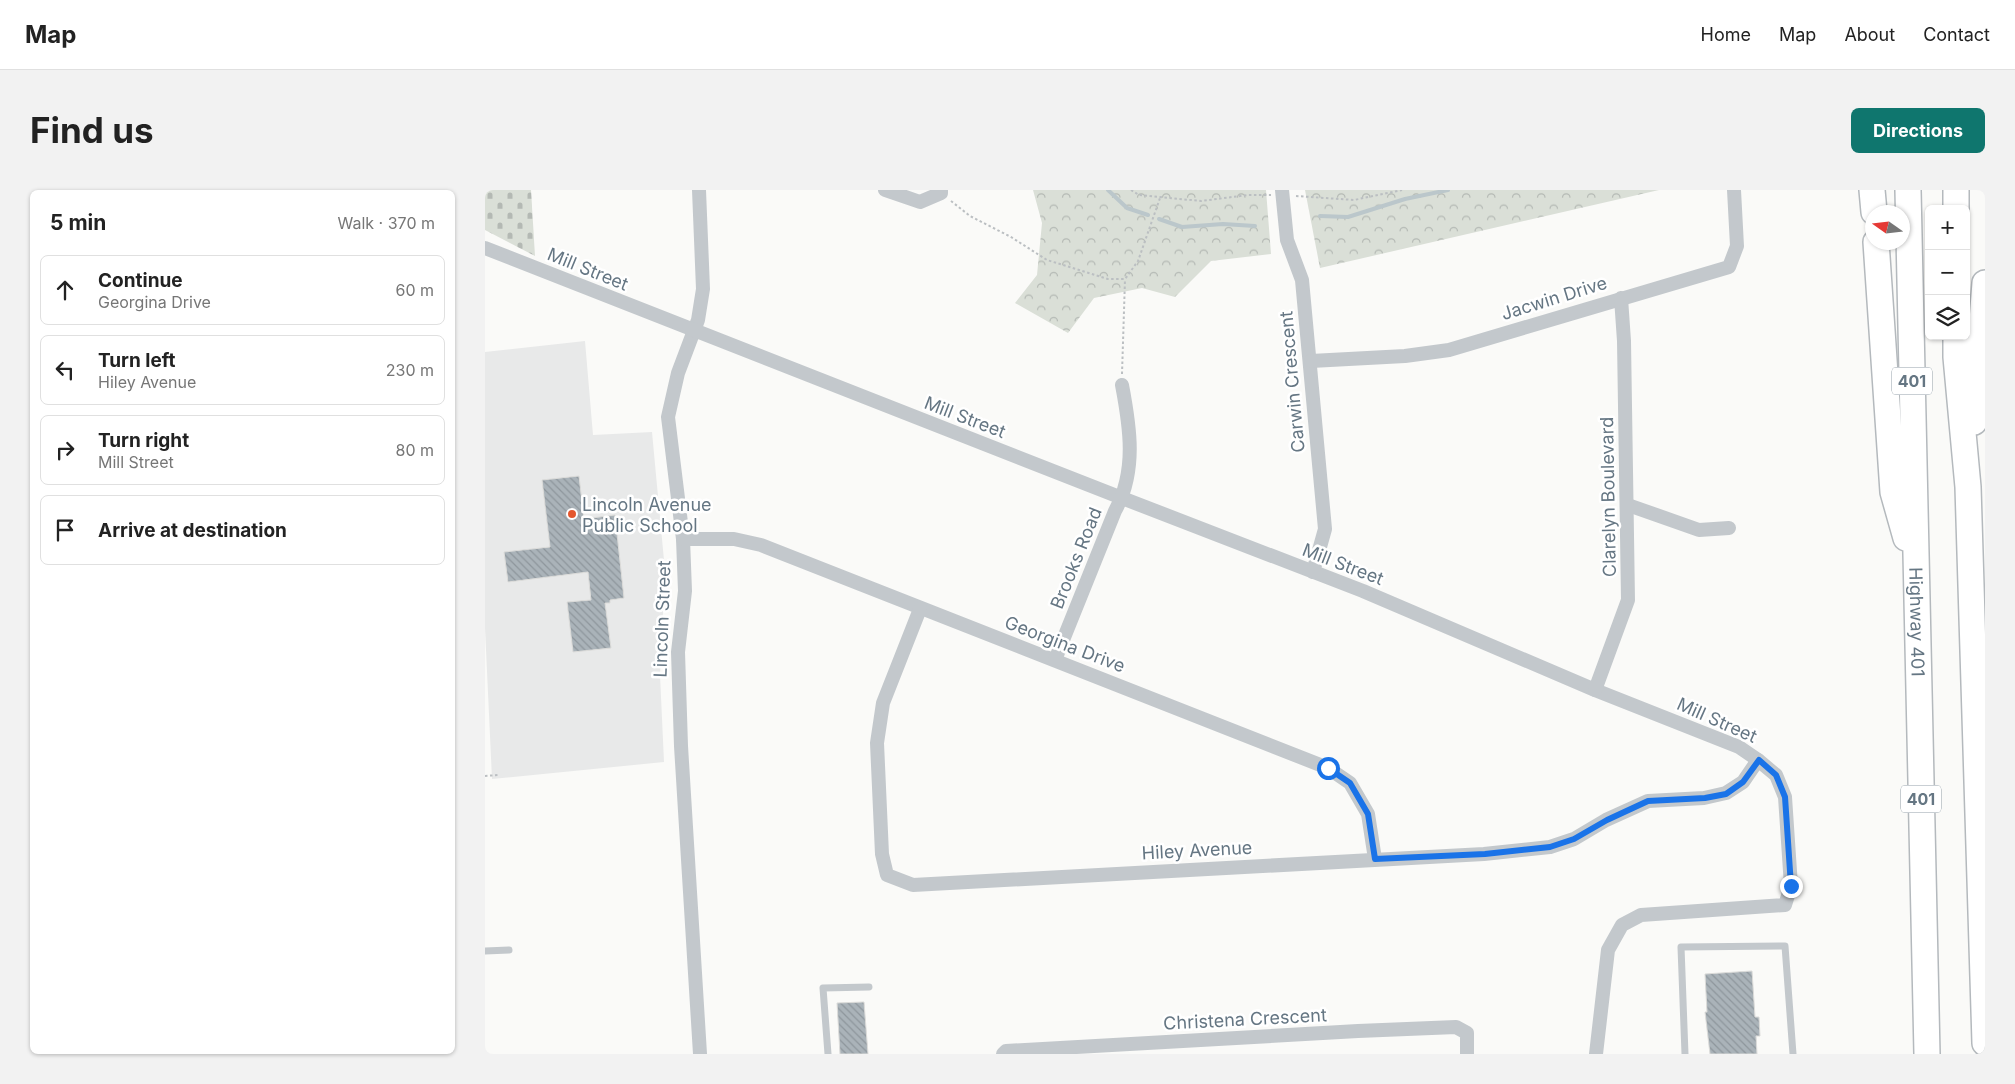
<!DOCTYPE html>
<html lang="en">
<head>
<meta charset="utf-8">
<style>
  :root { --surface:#fff; --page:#f2f2f2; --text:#222; --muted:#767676; --line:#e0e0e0; --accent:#0f766e }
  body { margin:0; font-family:Inter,sans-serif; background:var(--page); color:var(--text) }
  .controls { position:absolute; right:15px; top:15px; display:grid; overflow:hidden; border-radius:8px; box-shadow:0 1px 4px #0004 }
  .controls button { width:45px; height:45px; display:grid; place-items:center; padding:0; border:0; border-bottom:1px solid var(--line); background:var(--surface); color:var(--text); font:25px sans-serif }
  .compass { position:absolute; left:1380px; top:15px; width:45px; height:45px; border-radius:50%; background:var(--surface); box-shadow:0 1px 4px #0004; rotate:284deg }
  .stop { position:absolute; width:15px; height:15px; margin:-11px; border:4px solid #1a73e8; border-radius:50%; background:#fff }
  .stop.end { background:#1a73e8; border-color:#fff; box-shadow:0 1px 5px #0008 }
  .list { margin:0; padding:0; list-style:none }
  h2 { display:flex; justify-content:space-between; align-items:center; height:65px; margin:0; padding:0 20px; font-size:21px }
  h2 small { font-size:16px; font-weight:400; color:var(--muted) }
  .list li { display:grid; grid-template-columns:32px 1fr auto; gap:15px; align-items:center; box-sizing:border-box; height:70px; margin:0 10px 10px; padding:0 10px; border:1px solid var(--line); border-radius:8px }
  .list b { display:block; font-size:19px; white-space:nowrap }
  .list p { margin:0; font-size:16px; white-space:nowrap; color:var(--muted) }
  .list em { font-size:16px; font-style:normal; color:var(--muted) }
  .icon { flex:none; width:28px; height:28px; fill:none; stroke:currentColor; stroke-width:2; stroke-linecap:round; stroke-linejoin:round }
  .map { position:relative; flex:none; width:1500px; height:864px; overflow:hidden; border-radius:8px }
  header { display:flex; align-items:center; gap:30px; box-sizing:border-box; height:70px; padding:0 25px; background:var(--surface); border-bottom:1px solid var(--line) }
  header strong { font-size:24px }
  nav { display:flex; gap:28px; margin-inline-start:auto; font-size:18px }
  .intro { display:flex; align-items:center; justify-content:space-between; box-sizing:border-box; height:120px; padding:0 30px }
  h1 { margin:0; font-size:35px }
  .button { padding:12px 22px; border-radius:8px; background:var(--accent); color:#fff; font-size:18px; font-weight:700 }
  main { display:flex; gap:30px; padding:0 30px }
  aside { flex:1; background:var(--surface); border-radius:8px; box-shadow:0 1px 4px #0004 }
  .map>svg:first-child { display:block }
  .built { fill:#e8e9e9 }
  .cemetery { fill:url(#cemetery-stones) }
  .park { fill:url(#park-crowns) }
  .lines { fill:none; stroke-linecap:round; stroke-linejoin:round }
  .stream { stroke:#bbc7cb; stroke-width:4 }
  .building { fill:url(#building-back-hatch); stroke:#dcdcda }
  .highway-casing { stroke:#b4b9bd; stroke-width:28 }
  .path { stroke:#bbbfc2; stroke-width:2; stroke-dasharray:2.5 2.5; stroke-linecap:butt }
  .lane { stroke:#c3c8cc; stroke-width:7 }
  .street { stroke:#c3c8cc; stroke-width:14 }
  .highway { stroke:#fff; stroke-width:25 }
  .route { stroke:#1a73e8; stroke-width:6 }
  .poi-dot { fill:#e4572e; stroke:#fff; stroke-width:2 }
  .labels { text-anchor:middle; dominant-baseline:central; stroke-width:5; stroke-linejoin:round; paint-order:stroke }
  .shield { fill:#fff; stroke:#939fa8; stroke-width:1 }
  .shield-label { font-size:16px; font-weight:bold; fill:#657683 }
  .street-label { font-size:18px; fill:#657683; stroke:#fff }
  .poi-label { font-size:18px; fill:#657683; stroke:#fff; text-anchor:start }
</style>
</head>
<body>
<header>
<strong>Map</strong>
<nav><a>Home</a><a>Map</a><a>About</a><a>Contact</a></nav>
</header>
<div class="intro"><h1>Find us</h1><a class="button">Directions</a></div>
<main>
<aside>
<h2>5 min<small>Walk · 370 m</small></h2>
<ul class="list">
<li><svg class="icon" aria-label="ahead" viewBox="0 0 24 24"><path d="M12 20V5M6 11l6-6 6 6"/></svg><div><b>Continue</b><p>Georgina Drive</p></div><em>60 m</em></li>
<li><svg class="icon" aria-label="left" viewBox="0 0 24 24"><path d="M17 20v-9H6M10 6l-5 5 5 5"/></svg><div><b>Turn left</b><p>Hiley Avenue</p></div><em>230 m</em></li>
<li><svg class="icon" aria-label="right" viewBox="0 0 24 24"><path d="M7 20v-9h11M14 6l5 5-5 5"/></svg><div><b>Turn right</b><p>Mill Street</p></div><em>80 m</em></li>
<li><svg class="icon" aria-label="arrive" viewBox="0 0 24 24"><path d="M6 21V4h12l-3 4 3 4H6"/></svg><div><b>Arrive at destination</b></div></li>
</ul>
</aside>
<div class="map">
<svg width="1500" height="864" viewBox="0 0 1500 864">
  <defs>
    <pattern id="cemetery-stones" width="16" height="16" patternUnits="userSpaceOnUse" patternTransform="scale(1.25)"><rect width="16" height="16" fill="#dadfd7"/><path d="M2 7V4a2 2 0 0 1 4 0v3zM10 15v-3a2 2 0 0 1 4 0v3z" fill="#b4b9b4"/></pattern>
    <pattern id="park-crowns" width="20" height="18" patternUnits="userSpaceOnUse" patternTransform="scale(1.25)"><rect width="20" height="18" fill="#dadfd7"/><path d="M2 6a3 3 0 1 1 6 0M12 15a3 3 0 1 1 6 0" fill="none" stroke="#b4b9b4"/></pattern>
    <pattern id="building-back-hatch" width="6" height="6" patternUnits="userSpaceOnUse" patternTransform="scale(1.25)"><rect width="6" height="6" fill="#aab3b9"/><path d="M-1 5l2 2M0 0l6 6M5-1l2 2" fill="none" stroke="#8e969c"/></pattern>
  </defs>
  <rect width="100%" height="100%" fill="#fafaf8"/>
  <path class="built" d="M100,151L108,245L167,242L180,381L175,485L179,572L7,589L0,438V162Z"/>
  <path class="cemetery" d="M0,0H46L50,66L0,40Z"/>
  <g class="park">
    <path d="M548,0H781L786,64L726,71L690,107L657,98L609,108L583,143L530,113L552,85L557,33Z"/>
    <path d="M820,0H1174L835,78Z"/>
  </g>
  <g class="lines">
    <g class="stream">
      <path d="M623,0L642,18L663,25"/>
      <path d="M835,26L863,27L920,9L963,0"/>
      <path d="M674,29L697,37L738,34L770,36"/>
    </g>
  </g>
  <g class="building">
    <path d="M94,286L99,329L130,325L139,408L125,410V413H120L126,458L88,462L82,412L106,410L103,382L23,392L19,362L65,357L57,290Z"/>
    <path d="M1267,781L1270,827H1274L1275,846H1271L1272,864H1225L1220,822H1222L1220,784Z"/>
    <path d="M379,812L383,864H355L352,813Z"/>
  </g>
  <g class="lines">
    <defs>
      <g id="highway">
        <path d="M1387,0L1389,22"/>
        <path id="s1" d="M1423,0L1442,864"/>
        <path d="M1471,19V0"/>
        <path d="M1391,52L1408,302L1421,348"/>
        <path d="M1471,146V167L1483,297L1500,853"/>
        <path d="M1489,232L1500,93"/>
      </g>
    </defs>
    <use href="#highway" class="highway-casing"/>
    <g class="path">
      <path d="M646,0L654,5L716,11L763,5H786"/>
      <path d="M811,6L869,10L917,0"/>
      <path d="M466,11L485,26L526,47L562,70L623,89H640L653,71L675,8"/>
      <path d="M637,184L640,89"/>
      <path d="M0,586L13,585"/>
    </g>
    <g class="lane">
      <path d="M0,761L24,760"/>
      <path d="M343,864L338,798L384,797"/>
      <path d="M1200,864L1196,757L1300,756L1308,864"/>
    </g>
    <g class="street">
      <path d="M214,0L218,99L213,130L193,183L183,227L198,349L200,401L193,462L196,556L215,864"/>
      <path d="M400,0L435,12L456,3V0"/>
      <path d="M797,0L802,50L817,90L840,339L828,382"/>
      <path d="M0,58L637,308L878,401L1110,500L1254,557L1273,570L1291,585L1300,607L1306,696L1300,715L1156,725L1137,735L1123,760L1111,864"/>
      <path d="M826,171L920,166L964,160L1244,77L1252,56L1249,0"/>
      <path d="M1143,315L1214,340L1244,338"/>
      <path d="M198,349H249L276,355L843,578L865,593L883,624L890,669"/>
      <path d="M435,419L398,513L392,553L397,664L402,685L428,695L999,664L1065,657L1089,649L1121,630L1163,611L1219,608L1241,603L1258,592L1273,570"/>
      <path d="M570,470L630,321C652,281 645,237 637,195"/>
      <path d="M1110,500L1143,410L1139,151L1136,108"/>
      <path d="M518,864L521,861L873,841L971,837L982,843V864"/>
    </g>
    <use href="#highway" class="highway"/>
  </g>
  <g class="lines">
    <path class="route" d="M843,578L865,593L883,624L890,669L1000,664L1065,657L1089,649L1122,630L1163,611L1220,608L1241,604L1258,592L1274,570L1291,585L1300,607L1306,696"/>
  </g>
  <circle class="poi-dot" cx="87" cy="324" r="5"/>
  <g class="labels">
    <g class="shield">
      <rect x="1407" y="177.5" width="40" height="27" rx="4"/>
      <rect x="1416" y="595.5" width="40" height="27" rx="4"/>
    </g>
    <g class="shield-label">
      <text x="1427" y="191">401</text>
      <text x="1436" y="609">401</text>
    </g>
    <g class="street-label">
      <text transform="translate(103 79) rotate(22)">Mill Street</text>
      <text transform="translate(1069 108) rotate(-17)">Jacwin Drive</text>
      <text transform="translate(807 192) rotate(-95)">Carwin Crescent</text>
      <text transform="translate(480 227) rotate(21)">Mill Street</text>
      <text transform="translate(1123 307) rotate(-91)">Clarelyn Boulevard</text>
      <text transform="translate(591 368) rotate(-68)">Brooks Road</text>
      <text transform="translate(858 374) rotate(21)">Mill Street</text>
      <text transform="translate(177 429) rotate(-88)">Lincoln Street</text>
      <text stroke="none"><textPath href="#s1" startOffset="432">Highway 401</textPath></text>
      <text transform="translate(580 454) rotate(21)">Georgina Drive</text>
      <text transform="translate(1232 530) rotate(24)">Mill Street</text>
      <text transform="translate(712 660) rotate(-3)">Hiley Avenue</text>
      <text transform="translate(760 829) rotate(-3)">Christena Crescent</text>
    </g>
    <g class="poi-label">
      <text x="97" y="314">Lincoln Avenue<tspan x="97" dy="21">Public School</tspan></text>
    </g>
  </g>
</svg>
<div class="controls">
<button>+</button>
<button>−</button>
<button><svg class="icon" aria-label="layers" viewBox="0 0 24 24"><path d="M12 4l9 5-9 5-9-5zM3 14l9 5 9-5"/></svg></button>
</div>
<svg class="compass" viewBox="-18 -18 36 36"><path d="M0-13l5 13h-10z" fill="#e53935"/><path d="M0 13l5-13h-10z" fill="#767676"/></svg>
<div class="stop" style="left:843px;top:578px"></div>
<div class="stop end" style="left:1306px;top:696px"></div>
</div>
</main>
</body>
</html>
